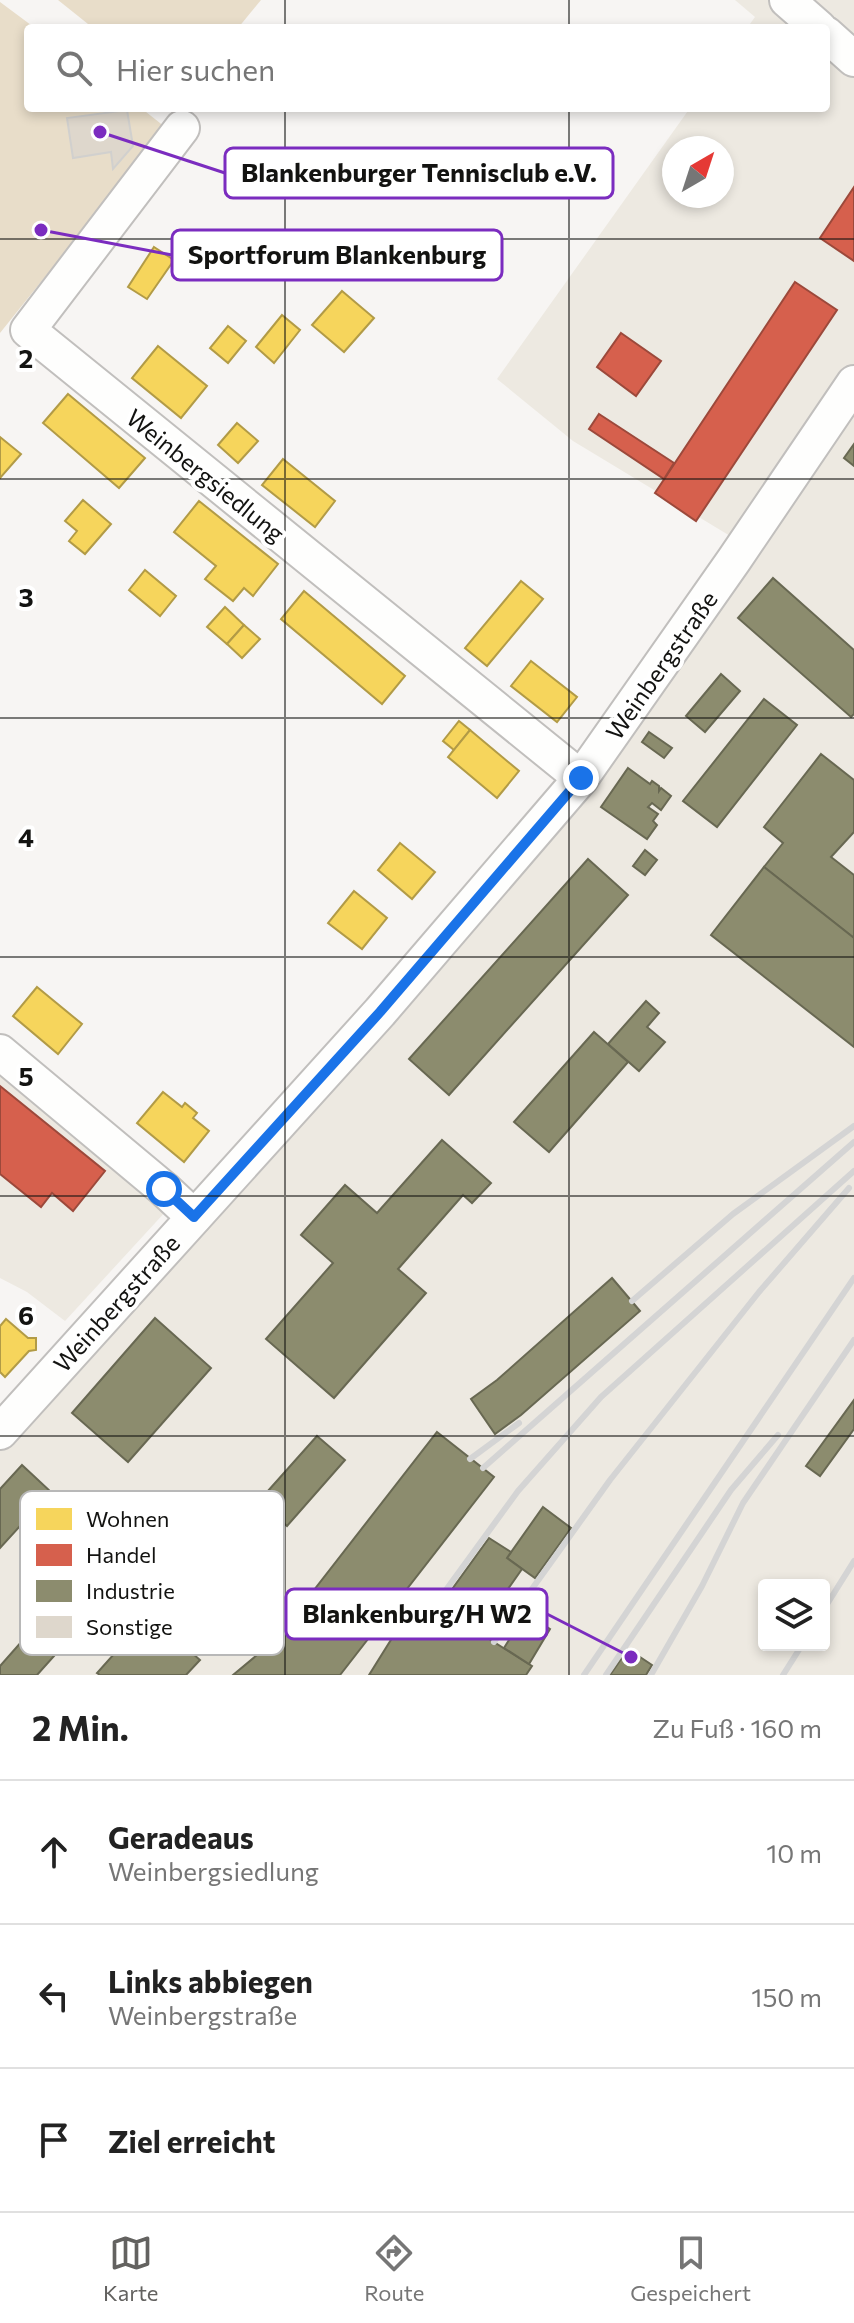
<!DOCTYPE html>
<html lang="de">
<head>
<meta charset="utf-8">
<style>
  :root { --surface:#fff; --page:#f6f6f6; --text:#222; --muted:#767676; --line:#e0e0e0; --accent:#636260 }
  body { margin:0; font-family:Commissioner,sans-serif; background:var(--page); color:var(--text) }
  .controls { position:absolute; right:24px; bottom:24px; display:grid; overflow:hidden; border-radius:8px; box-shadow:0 4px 12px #0003 }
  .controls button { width:72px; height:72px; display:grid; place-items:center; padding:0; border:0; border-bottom:2px solid var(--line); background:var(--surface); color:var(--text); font:40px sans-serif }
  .compass { position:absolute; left:662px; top:136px; width:72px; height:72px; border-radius:50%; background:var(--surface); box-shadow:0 4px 12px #0003; rotate:39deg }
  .stop { position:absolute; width:24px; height:24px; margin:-18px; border:6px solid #1a73e8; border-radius:50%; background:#fff }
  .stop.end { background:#1a73e8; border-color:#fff; box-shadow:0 2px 8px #0008 }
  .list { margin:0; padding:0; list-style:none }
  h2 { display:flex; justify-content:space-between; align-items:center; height:104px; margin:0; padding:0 32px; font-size:34px }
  h2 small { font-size:26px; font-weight:400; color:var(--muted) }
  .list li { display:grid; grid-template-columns:52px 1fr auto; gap:24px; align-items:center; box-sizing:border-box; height:144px; padding:0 32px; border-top:2px solid var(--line) }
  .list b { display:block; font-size:30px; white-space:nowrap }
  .list p { margin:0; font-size:26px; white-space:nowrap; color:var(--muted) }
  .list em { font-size:26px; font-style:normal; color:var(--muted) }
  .icon { flex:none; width:44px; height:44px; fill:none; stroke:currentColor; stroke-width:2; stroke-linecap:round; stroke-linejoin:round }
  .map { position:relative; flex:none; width:854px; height:1675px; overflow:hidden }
  .search { position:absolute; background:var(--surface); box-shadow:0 4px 12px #0003; left:24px; right:24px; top:24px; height:88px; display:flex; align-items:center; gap:20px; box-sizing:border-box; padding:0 28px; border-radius:8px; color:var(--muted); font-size:30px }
  .sheet { height:536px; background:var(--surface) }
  nav { display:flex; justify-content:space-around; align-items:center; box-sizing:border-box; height:112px; border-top:2px solid var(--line); background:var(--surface); font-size:22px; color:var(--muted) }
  nav a { display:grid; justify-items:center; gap:4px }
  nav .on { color:var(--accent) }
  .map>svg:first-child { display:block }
  .built { fill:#ede9e1; fill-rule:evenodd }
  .green { fill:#e8ddc9 }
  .homes { fill:#f6d55c; stroke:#b29b46; stroke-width:2 }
  .shops { fill:#d6604d; stroke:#9c493b; stroke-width:2 }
  .industry { fill:#8c8c6e; stroke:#686852; stroke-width:2 }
  .building { fill:#ded7cc; stroke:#d1d0ce; stroke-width:2 }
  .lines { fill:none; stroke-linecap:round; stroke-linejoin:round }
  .minor-casing { stroke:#c1bfbd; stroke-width:38 }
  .minor { stroke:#fefefd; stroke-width:34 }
  .rail { stroke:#d4d4d4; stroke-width:6 }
  .route { stroke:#1a73e8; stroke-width:10 }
  .grid { fill:none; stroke:#131311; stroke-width:2; stroke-opacity:0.55 }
  .labels { text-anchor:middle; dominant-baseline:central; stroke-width:8; stroke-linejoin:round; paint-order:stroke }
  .street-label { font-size:24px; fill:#131311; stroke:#fff }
  .key { fill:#fff; stroke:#b8b8b8; stroke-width:2 }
  .key-label { font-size:22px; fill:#131311 }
  .grid-label { font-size:26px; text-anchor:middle; font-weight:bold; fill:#131311; stroke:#fff; stroke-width:8; stroke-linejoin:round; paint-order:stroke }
  .leader { fill:none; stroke:#7b2cbf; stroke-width:3 }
  .callout-dot { fill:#7b2cbf; stroke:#fff; stroke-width:3 }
  .callout { fill:#fff; stroke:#7b2cbf; stroke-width:3 }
  .callout-label { font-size:26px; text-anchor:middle; font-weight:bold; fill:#131311 }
</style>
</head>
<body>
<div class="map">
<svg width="854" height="1675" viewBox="0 0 854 1675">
  <rect width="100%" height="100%" fill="#f7f5f3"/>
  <g class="built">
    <path d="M735,0H854V1675H0V1439L596,788L755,551L573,441L497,379L690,108H826V28H747L755,17ZM674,148H722V196H674ZM764,1585H824V1645H764Z"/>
    <path d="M0,1066L167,1210L65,1321L27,1292L0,1278Z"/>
  </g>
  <g class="green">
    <path d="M58,0H261L238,28H93Z"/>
    <path d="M0,2L35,28H28V108H141L165,127L0,333Z"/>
  </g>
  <g class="homes">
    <path d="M154,247L174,260L147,299L128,287Z"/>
    <path d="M342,291L374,318L344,352L312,325Z"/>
    <path d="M282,315L300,330L274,363L256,347Z"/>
    <path d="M228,326L246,341L228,363L210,348Z"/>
    <path d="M158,346L207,386L181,418L132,378Z"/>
    <path d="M68,394L145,458L119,488L43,423Z"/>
    <path d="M237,423L258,441L238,463L218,445Z"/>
    <path d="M0,437L21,454L0,478Z"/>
    <path d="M283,459L335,501L315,527L262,485Z"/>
    <path d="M83,500L111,524L85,554L69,541L77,531L65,521Z"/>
    <path d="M199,501L278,564L253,596L244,588L233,601L205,579L216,566L174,532Z"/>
    <path d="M145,570L176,596L160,616L129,590Z"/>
    <path d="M521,581L543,599L487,666L465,648Z"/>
    <path d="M304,591L405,676L382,704L281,619Z"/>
    <path d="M225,607L244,625L227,644L207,627Z"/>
    <path d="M244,625L260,639L242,658L227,644Z"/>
    <path d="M531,661L577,697L557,722L511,686Z"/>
    <path d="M459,721L470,730L454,750L443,741Z"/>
    <path d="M470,730L519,771L497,798L448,757Z"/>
    <path d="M400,843L435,872L412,899L378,870Z"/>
    <path d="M354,891L387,918L362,949L328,923Z"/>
    <path d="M37,987L82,1024L58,1054L13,1016Z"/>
    <path d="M163,1092L182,1107L185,1103L197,1113L193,1118L209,1131L184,1162L137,1123Z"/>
    <path d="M6,1319L28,1338H36V1350L29,1351L5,1377L0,1372V1326Z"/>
  </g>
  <g class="shops">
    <path d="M854,187V261L820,238Z"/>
    <path d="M795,282L837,310L696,521L655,493Z"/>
    <path d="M621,333L661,361L636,396L597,367Z"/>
    <path d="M599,414L674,463L664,479L589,429Z"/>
    <path d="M0,1086L105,1171L73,1211L52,1193L41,1207L0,1174Z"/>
  </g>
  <g class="industry">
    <path d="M854,444V466L844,458Z"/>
    <path d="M773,578L854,650V714L851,717L738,618Z"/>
    <path d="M721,674L740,691L705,732L686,716Z"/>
    <path d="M764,699L797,725L717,827L683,801Z"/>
    <path d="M649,732L672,748L664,758L642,742Z"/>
    <path d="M821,754L854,780V832L831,857L854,875V938L764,867L783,843L764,827Z"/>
    <path d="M628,768L650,784L652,781L659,786V791L661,788L671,796L661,810L652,803L648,807L658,814L653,821L657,825L647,839L601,807Z"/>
    <path d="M645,850L657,860L645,875L633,866Z"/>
    <path d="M588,859L628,895L449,1095L409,1059Z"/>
    <path d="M764,867L854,938V1047L711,935Z"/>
    <path d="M646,1001L659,1013L647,1027L665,1042L639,1071L608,1044Z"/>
    <path d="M594,1032L628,1062L549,1152L514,1122Z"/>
    <path d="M442,1140L491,1183L472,1203L463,1195L398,1269L426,1293L334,1398L266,1339L333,1263L301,1235L345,1185L377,1213Z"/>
    <path d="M612,1278L640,1311L521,1415L495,1434L471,1399L497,1380Z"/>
    <path d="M155,1318L211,1368L128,1462L72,1413Z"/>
    <path d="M854,1400V1429L820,1476L806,1466Z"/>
    <path d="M437,1432L494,1477L340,1675H233L275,1640Z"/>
    <path d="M317,1436L345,1460L287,1526L259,1501Z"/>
    <path d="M22,1465L51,1492L0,1548V1489Z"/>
    <path d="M543,1507L571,1528L535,1578L507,1558Z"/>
    <path d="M489,1538L511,1552L507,1558L522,1569L489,1616L450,1592Z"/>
    <path d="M419,1595L532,1666L526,1675H369Z"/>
    <path d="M526,1613L550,1629L529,1664L504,1648Z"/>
    <path d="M46,1614L71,1637L37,1675H0V1666Z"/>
    <path d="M149,1615L200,1660L186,1675H100L97,1673Z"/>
    <path d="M628,1649L652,1665L646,1675H610Z"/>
  </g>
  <path class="building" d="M127,110L133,146L113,169L111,152L73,158L67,118Z"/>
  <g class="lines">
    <defs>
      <g id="minor">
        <path d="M787,0L819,28"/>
        <path d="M826,34L854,59"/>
        <path d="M182,128L28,330L581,778"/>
        <path d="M0,1052L164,1189L194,1217"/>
        <path d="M0,1432L380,1012L581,778L734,560L854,383"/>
      </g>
    </defs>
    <use href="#minor" class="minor-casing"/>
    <use href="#minor" class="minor"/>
    <g class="rail">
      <path d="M632,1301L733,1214L854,1126"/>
      <path d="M470,1459L519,1423"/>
      <path d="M483,1468L854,1142"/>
      <path d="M435,1605L518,1491L601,1397L854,1171"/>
      <path d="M824,1609L854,1561"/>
      <path d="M494,1642L610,1480L759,1292L849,1188"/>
      <path d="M584,1675L854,1278"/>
      <path d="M606,1675L731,1490L778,1435"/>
      <path d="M651,1675L702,1586L743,1503L854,1340"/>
      <path d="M783,1675L802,1645"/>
    </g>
  </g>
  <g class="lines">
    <path class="route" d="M164,1189L194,1217L380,1012L581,778"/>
  </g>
  <path class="grid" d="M285,0V28M569,0V28M285,108V1675M569,108V1675M0,239H854M0,479H854M0,718H854M0,957H854M0,1196H854M0,1436H854"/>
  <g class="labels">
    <g class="street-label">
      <text transform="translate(206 475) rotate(39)">Weinbergsiedlung</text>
      <text transform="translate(661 665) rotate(-55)">Weinbergstraße</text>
      <text transform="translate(116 1303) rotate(-48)">Weinbergstraße</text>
    </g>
  </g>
  <rect x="20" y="1491" width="264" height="164" rx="12" class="key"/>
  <rect x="36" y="1508" width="36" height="22" fill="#f6d55c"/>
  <rect x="36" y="1544" width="36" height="22" fill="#d6604d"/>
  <rect x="36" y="1580" width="36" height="22" fill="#8c8c6e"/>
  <rect x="36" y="1616" width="36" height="22" fill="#ded7cc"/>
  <g class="key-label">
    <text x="86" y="1527">Wohnen</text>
    <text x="86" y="1563">Handel</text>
    <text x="86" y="1599">Industrie</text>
    <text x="86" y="1635">Sonstige</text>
  </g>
  <g class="grid-label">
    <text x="26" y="368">2</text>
    <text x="26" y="607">3</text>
    <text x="26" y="847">4</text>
    <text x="26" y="1086">5</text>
    <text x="26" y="1325">6</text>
  </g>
  <path class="leader" d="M100 132L225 173M41 230L172 255M631 1657L547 1614"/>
  <g class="callout-dot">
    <circle cx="100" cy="132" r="8"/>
    <circle cx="41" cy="230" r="8"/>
    <circle cx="631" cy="1657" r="8"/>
  </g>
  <g class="callout">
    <rect x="225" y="148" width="388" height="50" rx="8"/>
    <rect x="172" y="230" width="330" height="50" rx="8"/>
    <rect x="286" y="1589" width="261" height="50" rx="8"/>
  </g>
  <g class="callout-label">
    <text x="419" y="182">Blankenburger Tennisclub e.V.</text>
    <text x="337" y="264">Sportforum Blankenburg</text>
    <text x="417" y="1623">Blankenburg/H W2</text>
  </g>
</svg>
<div class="controls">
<button><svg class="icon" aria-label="layers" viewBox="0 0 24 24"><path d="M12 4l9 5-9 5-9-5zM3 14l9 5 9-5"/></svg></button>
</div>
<svg class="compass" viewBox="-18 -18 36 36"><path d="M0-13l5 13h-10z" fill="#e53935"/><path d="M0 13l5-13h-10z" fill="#767676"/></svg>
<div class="stop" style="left:164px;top:1189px"></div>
<div class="stop end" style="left:581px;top:778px"></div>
<div class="search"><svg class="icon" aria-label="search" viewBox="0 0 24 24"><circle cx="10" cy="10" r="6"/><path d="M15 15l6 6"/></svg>Hier suchen</div>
</div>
<section class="sheet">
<h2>2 Min.<small>Zu Fuß · 160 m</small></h2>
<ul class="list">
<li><svg class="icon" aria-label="ahead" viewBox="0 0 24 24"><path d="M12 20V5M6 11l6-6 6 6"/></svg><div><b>Geradeaus</b><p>Weinbergsiedlung</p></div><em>10 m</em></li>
<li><svg class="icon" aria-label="left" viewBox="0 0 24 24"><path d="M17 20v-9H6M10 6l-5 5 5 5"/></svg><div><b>Links abbiegen</b><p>Weinbergstraße</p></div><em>150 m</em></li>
<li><svg class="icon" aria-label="arrive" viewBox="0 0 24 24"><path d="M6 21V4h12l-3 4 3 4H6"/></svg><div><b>Ziel erreicht</b></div></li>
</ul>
</section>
<nav>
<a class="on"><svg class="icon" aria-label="map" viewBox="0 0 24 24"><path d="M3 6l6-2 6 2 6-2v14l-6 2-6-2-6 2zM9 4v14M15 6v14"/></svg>Karte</a>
<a><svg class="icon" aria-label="directions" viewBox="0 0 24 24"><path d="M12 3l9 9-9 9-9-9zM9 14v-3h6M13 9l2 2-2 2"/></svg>Route</a>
<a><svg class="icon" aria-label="saved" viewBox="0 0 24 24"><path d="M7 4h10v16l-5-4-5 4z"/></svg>Gespeichert</a>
</nav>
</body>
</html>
